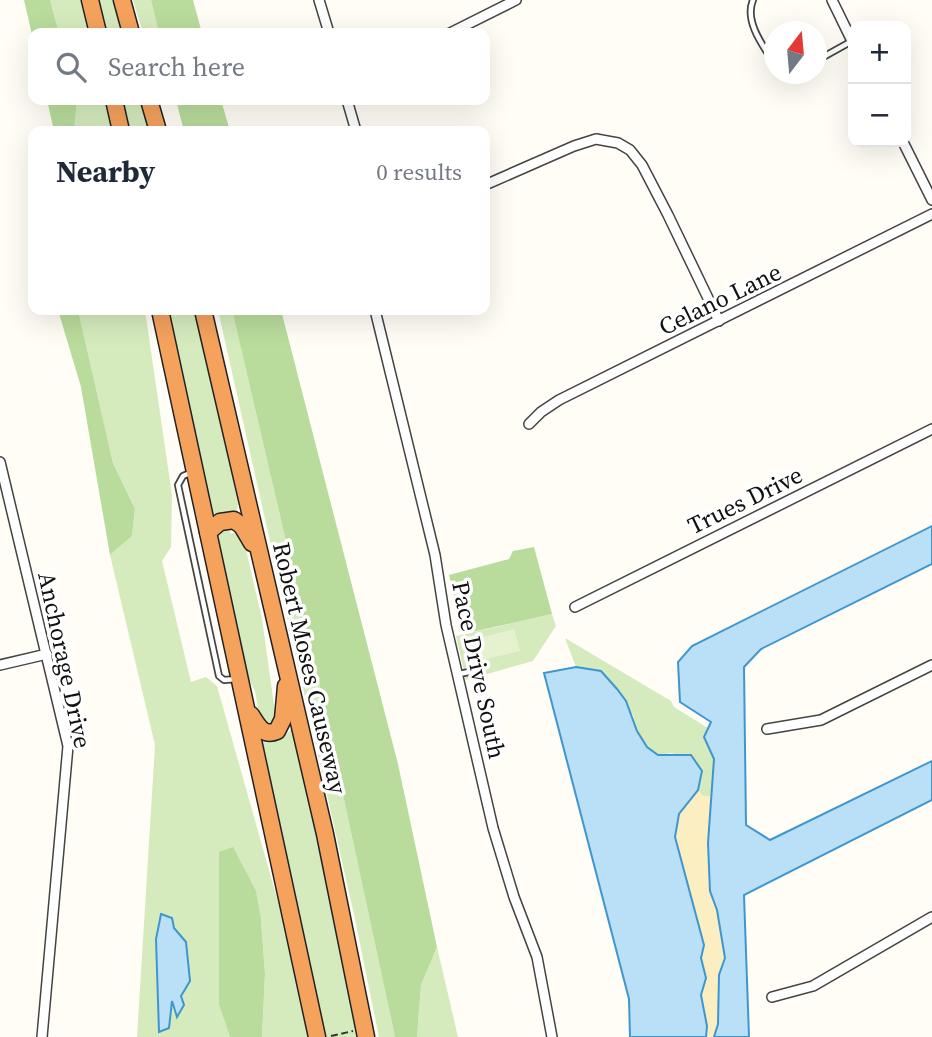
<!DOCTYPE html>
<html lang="en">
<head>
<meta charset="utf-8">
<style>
  :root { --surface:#fff; --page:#f6f6f7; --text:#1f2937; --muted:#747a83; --line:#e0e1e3 }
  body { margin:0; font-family:"Source Serif 4",serif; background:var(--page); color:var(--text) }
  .controls { position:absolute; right:21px; top:21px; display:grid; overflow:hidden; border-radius:14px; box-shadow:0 7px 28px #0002 }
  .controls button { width:63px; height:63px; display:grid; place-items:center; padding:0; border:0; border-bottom:2px solid var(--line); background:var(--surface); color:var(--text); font:35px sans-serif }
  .compass { position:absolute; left:764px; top:21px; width:63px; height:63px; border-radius:50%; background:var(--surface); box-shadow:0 7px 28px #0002; rotate:16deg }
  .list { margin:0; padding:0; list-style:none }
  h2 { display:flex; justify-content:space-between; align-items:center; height:91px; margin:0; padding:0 28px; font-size:30px }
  h2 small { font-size:23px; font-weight:400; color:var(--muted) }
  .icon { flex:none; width:38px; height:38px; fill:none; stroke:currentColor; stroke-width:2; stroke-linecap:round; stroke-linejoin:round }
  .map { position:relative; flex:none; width:932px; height:1037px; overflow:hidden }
  .search { position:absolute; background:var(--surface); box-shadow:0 7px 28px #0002; left:28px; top:28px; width:462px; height:77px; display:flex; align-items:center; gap:18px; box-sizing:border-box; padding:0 24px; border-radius:14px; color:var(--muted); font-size:26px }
  .panel { position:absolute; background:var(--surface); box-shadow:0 7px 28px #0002; left:28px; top:126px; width:462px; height:189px; border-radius:14px }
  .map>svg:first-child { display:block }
  .green { fill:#d5ebbd; fill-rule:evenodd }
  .forest { fill:#b9dc9c }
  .sand { fill:#fbeec1 }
  .pitch { fill:#e6f2cf }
  .water { fill:#b9e0f7; stroke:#3f96cf; stroke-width:2 }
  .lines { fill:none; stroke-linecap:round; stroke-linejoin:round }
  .lane-casing { stroke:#444; stroke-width:8 }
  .street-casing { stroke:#444; stroke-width:12 }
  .highway-casing { stroke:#222; stroke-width:19 }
  .path { stroke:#333; stroke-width:2; stroke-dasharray:7 3.5; stroke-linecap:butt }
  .lane { stroke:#fff; stroke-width:4.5 }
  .street { stroke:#fff; stroke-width:9 }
  .highway { stroke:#f5a25d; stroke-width:16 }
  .labels { text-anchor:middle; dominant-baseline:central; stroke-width:7; stroke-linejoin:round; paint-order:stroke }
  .street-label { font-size:24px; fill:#111; stroke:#fff }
</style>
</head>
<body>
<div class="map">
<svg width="932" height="1037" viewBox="0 0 932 1037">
  <rect width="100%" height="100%" fill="#fffdf5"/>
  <g class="green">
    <path d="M50,0H82L92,33H59Z"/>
    <path d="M96,0H115L124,33H104Z"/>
    <path d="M133,0H151L159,33H143Z"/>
    <path d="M77,100H108L115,131H74Z"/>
    <path d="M120,100H143L152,131H127Z"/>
    <path d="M78,310H145L172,495L171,547L162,561L191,682L206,677L217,686L278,902L309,1037H262L265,974L261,920L219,1005L230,1037H137L155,745L110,555L132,536L135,509L113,463ZM174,928L186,942L190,981L181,996L177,1016L171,995L159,1031V988Z"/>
    <path d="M166,310H197L238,503L237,511L218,517L212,512L207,502Z"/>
    <path d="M218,310H232L317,674L395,1037H379L355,919Z"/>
    <path d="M229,529L231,534L239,530L242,532L262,619L277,726L261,725L255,691L245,672L217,537L220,532Z"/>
    <path d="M552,614L556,626L533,661L466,680L456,636Z"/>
    <path d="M565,638L671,701L674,707L708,728L704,737L714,759L713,796H703L698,790L702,771L672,753L658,755L646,747L637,731L633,715L601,671L576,667Z"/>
    <path d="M292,728L340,943L358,1037H322L259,743C274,742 282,740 292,728Z"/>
    <path d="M437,947L458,1037H417L421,985Z"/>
  </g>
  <g class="forest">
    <path d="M24,0H50L59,33H33V39Z"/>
    <path d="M151,0H193L202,33H159Z"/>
    <path d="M47,100H77L74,131H54Z"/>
    <path d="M176,100H221L230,131H184Z"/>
    <path d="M58,310H78L113,463L135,509L132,536L110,555L81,387Z"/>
    <path d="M232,310H281L398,764L437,947L421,985L417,1037H395L317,674Z"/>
    <path d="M534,547L552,614L463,634L449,575L509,559L513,551Z"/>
    <path d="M233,847L256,891L261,920L265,974L262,1037H230L219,1005V852Z"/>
  </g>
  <path class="sand" d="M698,790L703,796H713L708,843L710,891L717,910L725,958L719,975L718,1024L714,1037H706L707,1026L701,995L706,978L701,958L704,945L675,838L679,814Z"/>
  <path class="pitch" d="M514,629L520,651L470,663L464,642Z"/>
  <g class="water">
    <path d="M932,526V564L761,649L744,667L746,825L770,840L932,761V800L744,895L749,1037H714L718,1024L719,975L725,958L717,910L710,891L708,843L714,759L704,737L711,722L680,702L678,662L692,646Z"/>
    <path d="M576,667L601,671L617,689L626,701L637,731L647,747L658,755H691L702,771L698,790L679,814L675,837L704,945L701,958L706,978L701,995L707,1026L706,1037H630L629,999L544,673Z"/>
    <path d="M161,914L172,918L174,928L186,942L190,981L181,996L184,1005L177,1017L172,1001L169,1028L159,1032L156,939Z"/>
  </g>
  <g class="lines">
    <defs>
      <g id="lane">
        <path d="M753,0C744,21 763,46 774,63"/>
        <path d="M816,61L852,41"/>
        <path d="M190,473L183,476L178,485L219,676L224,680L237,679"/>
        <path d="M459,674L474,671"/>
      </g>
      <g id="street">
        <path d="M319,0L329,33"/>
        <path d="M832,0L853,43"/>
        <path d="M450,33L516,0"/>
        <path d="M347,100L356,131"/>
        <path d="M903,142L932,200"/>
        <path d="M485,185L574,146L596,139L618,143L630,150L642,165L668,215L719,321"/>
        <path d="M375,310L435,555L446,625L493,828L514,897L537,957L552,1037"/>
        <path d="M529,424L541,412L559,400L932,214"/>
        <path d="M0,462L68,746L42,1037"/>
        <path d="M575,607L932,429"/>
        <path d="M0,665L47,654"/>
        <path d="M767,729L821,720L932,665"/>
        <path d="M772,997L813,986L932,917"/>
      </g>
      <g id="highway">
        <path d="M90,0L98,33"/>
        <path d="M122,0L131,33"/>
        <path d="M114,100L121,131"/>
        <path d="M149,100L158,131"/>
        <path d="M160,310L317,1037"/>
        <path d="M203,310L325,834L366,1037"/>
        <path d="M208,532L220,522L234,520L242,526L252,543"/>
        <path d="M251,715C258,726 263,737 277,731L283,719L286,686"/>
      </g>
    </defs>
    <use href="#lane" class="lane-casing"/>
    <use href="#street" class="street-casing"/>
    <use href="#highway" class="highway-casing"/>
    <path class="path" d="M331,1036L353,1031"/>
    <use href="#lane" class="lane"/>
    <use href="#street" class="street"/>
    <use href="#highway" class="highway"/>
  </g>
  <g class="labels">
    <g class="street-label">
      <text transform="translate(720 299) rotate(-26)">Celano Lane</text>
      <text transform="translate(745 500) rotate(-26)">Trues Drive</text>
      <text transform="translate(65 660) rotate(78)">Anchorage Drive</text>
      <text transform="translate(310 668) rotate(77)">Robert Moses Causeway</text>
      <text transform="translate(479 670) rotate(78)">Pace Drive South</text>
    </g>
  </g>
</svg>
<div class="controls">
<button>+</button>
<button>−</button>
</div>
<svg class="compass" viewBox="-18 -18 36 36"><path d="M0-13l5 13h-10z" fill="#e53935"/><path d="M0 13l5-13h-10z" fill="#747a83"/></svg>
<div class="search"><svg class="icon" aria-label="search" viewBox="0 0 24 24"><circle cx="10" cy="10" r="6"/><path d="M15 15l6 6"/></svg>Search here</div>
<section class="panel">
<h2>Nearby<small>0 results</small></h2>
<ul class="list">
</ul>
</section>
</div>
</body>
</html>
